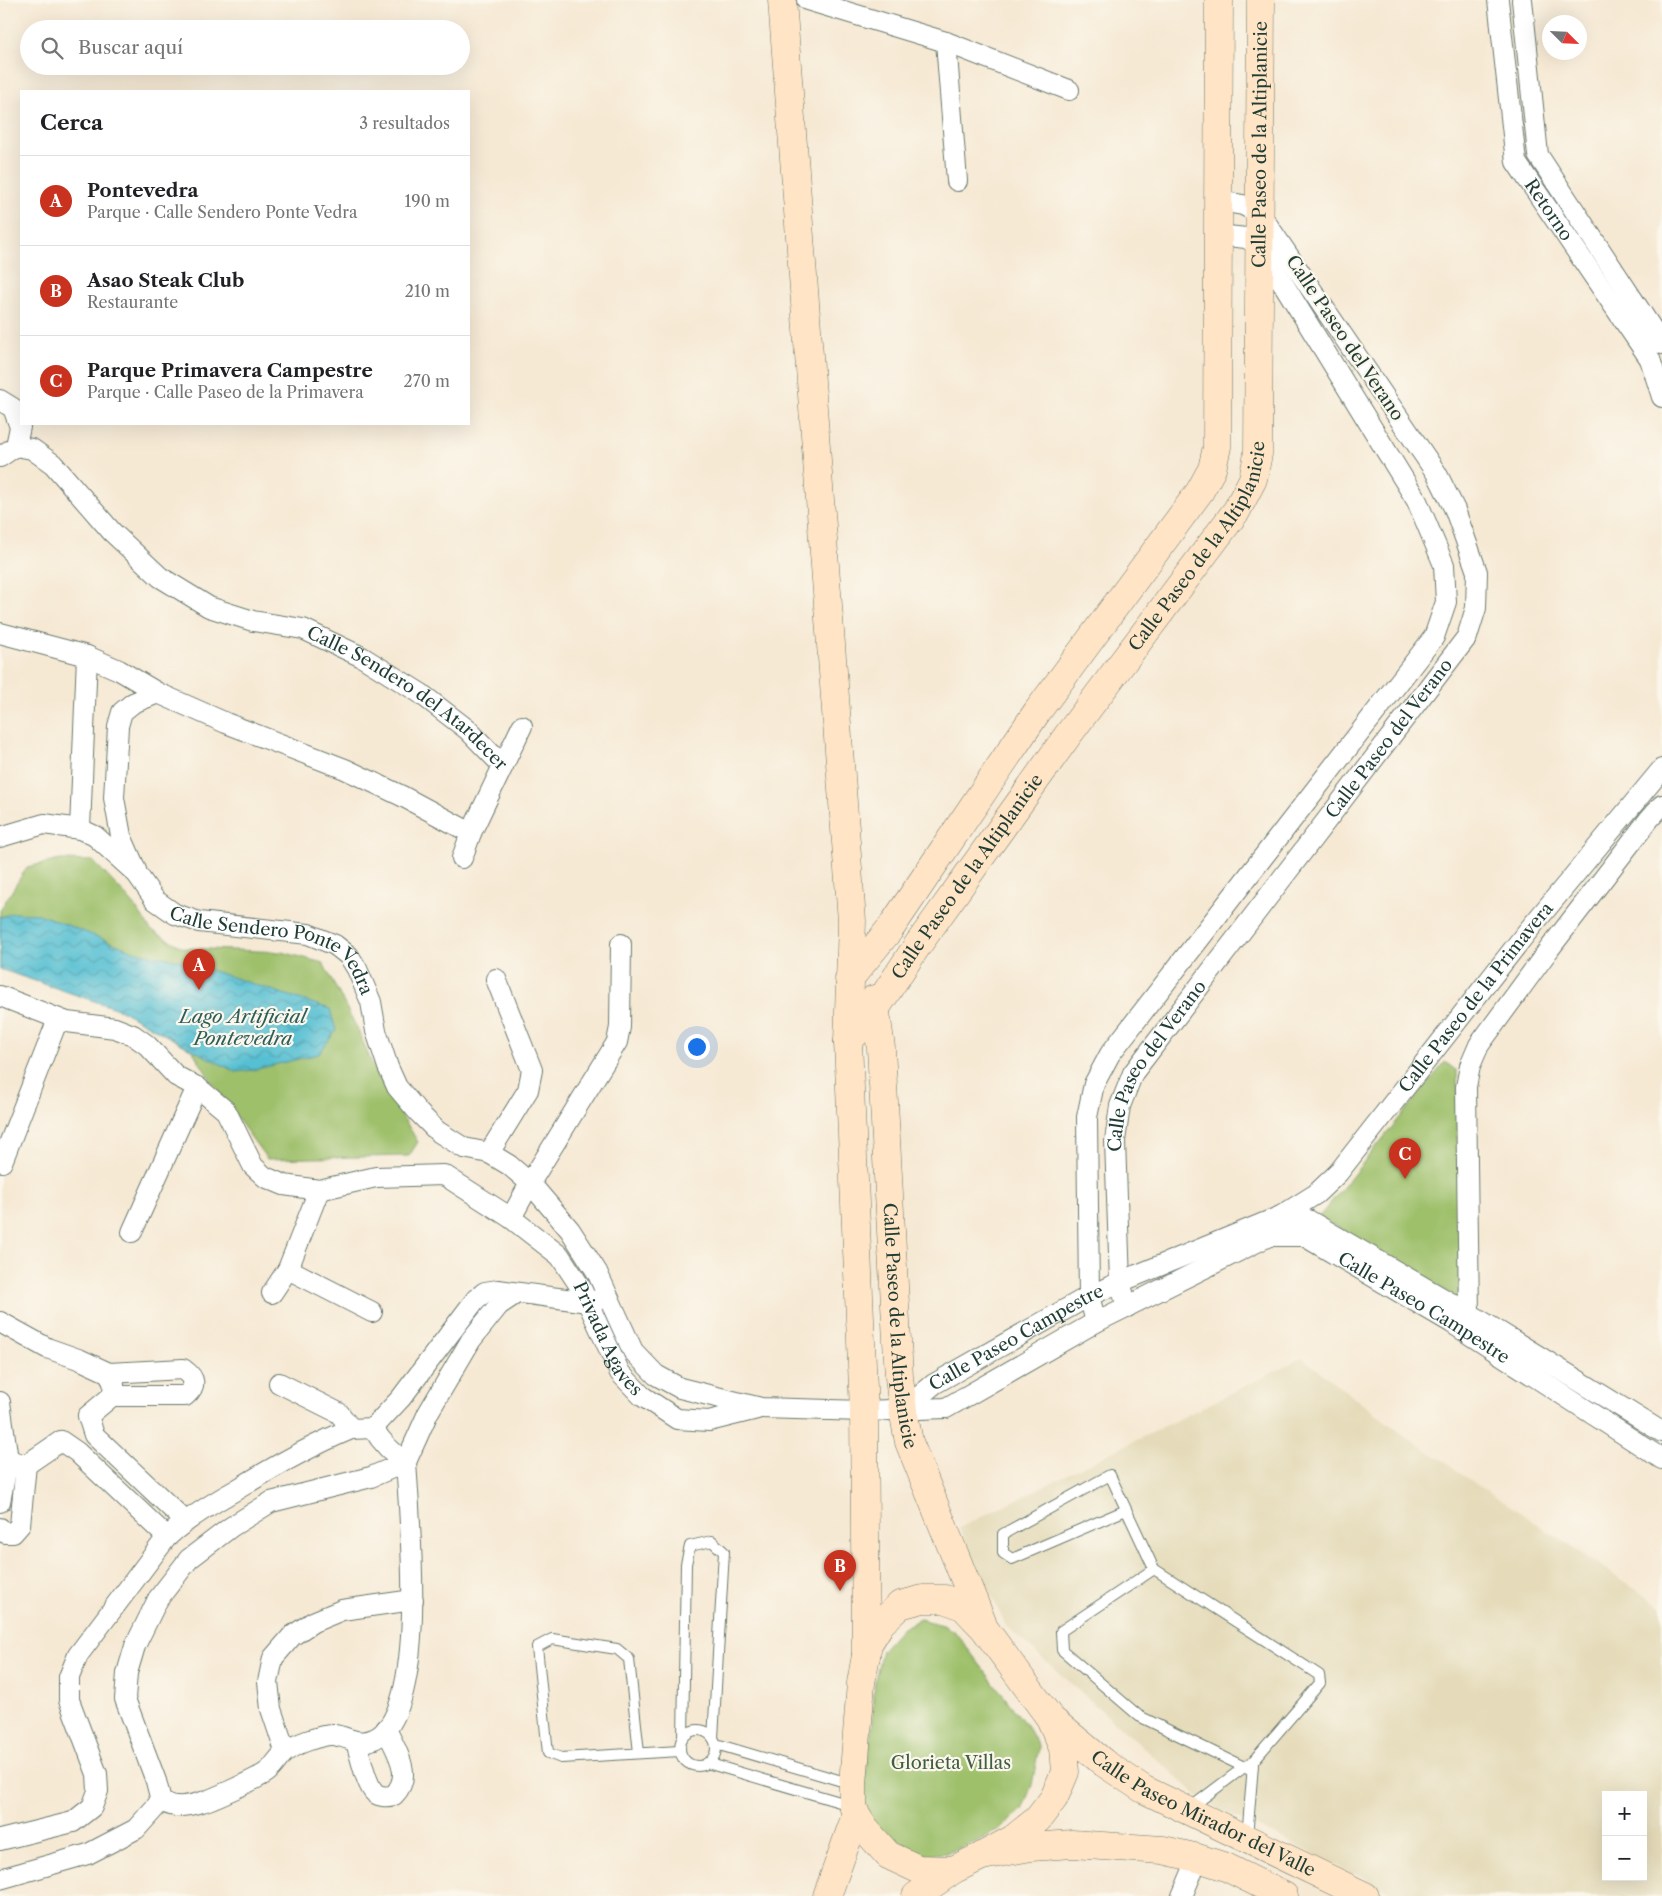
<!DOCTYPE html>
<html lang="es">
<head>
<meta charset="utf-8">
<style>
  :root { --surface:#fff; --page:#f6f6f6; --text:#202124; --muted:#757577; --line:#e0e0e0; --accent:#c8321e }
  body { margin:0; font-family:"Libre Caslon Text",serif; background:var(--page); color:var(--text) }
  .controls { position:absolute; right:15px; bottom:15px; display:grid; overflow:hidden; border-radius:0px; box-shadow:0 5px 20px #0002 }
  .controls button { width:45px; height:45px; display:grid; place-items:center; padding:0; border:0; border-bottom:1px solid var(--line); background:var(--surface); color:var(--text); font:25px sans-serif }
  .compass { position:absolute; left:1542px; top:15px; width:45px; height:45px; border-radius:50%; background:var(--surface); box-shadow:0 5px 20px #0002; rotate:114deg }
  .you { position:absolute; left:696px; top:1046px; width:18px; height:18px; margin:-12px; border:4px solid #fff; border-radius:50%; background:#1a73e8; box-shadow:0 0 0 8px #1a73e833 }
  .badge { display:grid; place-items:center; width:32px; height:32px; border-radius:50%; background:var(--accent); color:#fff; font-size:16px; font-weight:700 }
  .pin { position:absolute; translate:-50% -41px; filter:drop-shadow(0 1px 2px #0008) }
  .pin::after { content:''; position:absolute; top:26px; width:18px; height:15px; background:inherit; clip-path:polygon(0 0,100% 0,50% 100%) }
  .list { margin:0; padding:0; list-style:none }
  h2 { display:flex; justify-content:space-between; align-items:center; height:65px; margin:0; padding:0 20px; font-size:21px }
  h2 small { font-size:16px; font-weight:400; color:var(--muted) }
  .list li { display:grid; grid-template-columns:32px 1fr auto; gap:15px; align-items:center; box-sizing:border-box; height:90px; padding:0 20px; border-top:1px solid var(--line) }
  .list b { display:block; font-size:19px; white-space:nowrap }
  .list p { margin:0; font-size:16px; white-space:nowrap; color:var(--muted) }
  .list em { font-size:16px; font-style:normal; color:var(--muted) }
  .icon { flex:none; width:28px; height:28px; fill:none; stroke:currentColor; stroke-width:2; stroke-linecap:round; stroke-linejoin:round }
  .map { position:relative; flex:none; width:1662px; height:1896px; overflow:hidden }
  .search { position:absolute; background:var(--surface); box-shadow:0 5px 20px #0002; left:20px; top:20px; width:450px; height:55px; display:flex; align-items:center; gap:12px; box-sizing:border-box; padding:0 18px; border-radius:28px; color:var(--muted); font-size:19px }
  .panel { position:absolute; background:var(--surface); box-shadow:0 5px 20px #0002; left:20px; top:90px; width:450px; height:335px; border-radius:0px }
  .map>svg:first-child { display:block }
  .built { fill:#e5dbba; fill-rule:evenodd }
  .green { fill:#9ec06a; stroke:#5e7e4f }
  .water { fill:url(#water-waves); stroke:#3b7e84 }
  .lines { fill:none; stroke-linecap:round; stroke-linejoin:round }
  .lane-casing { stroke:#6a796c; stroke-width:12 }
  .street-casing { stroke:#6a796c; stroke-width:22 }
  .secondary-casing { stroke:#6a796c; stroke-width:29 }
  .lane { stroke:#fff; stroke-width:10 }
  .street { stroke:#fff; stroke-width:20 }
  .secondary { stroke:#ffe4c6; stroke-width:28 }
  .labels { text-anchor:middle; dominant-baseline:central; stroke-width:4.5; stroke-linejoin:round; paint-order:stroke }
  .street-label { font-size:18px; fill:#1f3d34; stroke:#fbf7ec }
  .park-label { font-size:18px; fill:#3f5e42; stroke:#fbf7ec }
  .water-label { font-size:19px; font-style:italic; fill:#2d5e5c; stroke:#fbf7ec }
</style>
</head>
<body>
<div class="map">
<svg width="1662" height="1896" viewBox="0 0 1662 1896">
  <defs>
    <pattern id="water-waves" width="16" height="10" patternUnits="userSpaceOnUse" patternTransform="scale(1.25)"><rect width="16" height="10" fill="#57c0d3"/><path d="M0 5q4-4 8 0t8 0" fill="none" stroke="#479dac"/></pattern>
  </defs>
  <rect width="100%" height="100%" fill="#fbf7ec"/>
  <filter id="ink" filterUnits="userSpaceOnUse"><feTurbulence type="fractalNoise" baseFrequency=".02" numOctaves="2"/><feDisplacementMap in="SourceGraphic" scale="10" xChannelSelector="R" yChannelSelector="G"/><feConvolveMatrix kernelMatrix="1 2 1 2 8 2 1 2 1" color-interpolation-filters="sRGB"/></filter>
  <filter id="wash" filterUnits="userSpaceOnUse"><feTurbulence type="fractalNoise" baseFrequency=".0096" numOctaves="4" result="noise"/><feDisplacementMap in="SourceGraphic" scale="20" xChannelSelector="R" yChannelSelector="G"/><feGaussianBlur stdDeviation="1.12" result="paint"/><feColorMatrix in="noise" values="0 0 0 0 0 0 0 0 0 0 0 0 0 0 0 0 0 1.4 0 .05"/><feComposite in="paint" operator="in"/></filter>
  <g filter="url(#wash)">
    <rect width="100%" height="100%" fill="#f6e9d4"/>
    <path class="built" d="M1302,1358L1401,1433L1662,1607V1896H1400L1205,1802L1006,1626L959,1528ZM1606,1795H1643V1877H1606Z"/>
    <g class="green">
      <path d="M61,860L93,861L132,902L151,930L184,948L282,952L323,963L358,1030L376,1073L418,1142L409,1156L267,1159L218,1092L192,1050L121,1010L0,969V910L27,867Z"/>
      <path d="M1445,1062L1457,1071L1461,1300L1319,1217Z"/>
      <path d="M920,1619L943,1625L955,1632L1029,1729L1039,1747L1032,1785L1022,1810L998,1831L973,1843L947,1853L919,1855L896,1846L871,1822L863,1801L872,1721L875,1680L882,1650L901,1629Z"/>
    </g>
    <path class="water" d="M13,913L39,914L136,952L179,960L330,1009L336,1030L319,1054L253,1070L236,1072L193,1050L121,1010L0,969V917Z"/>
  </g>
  <g filter="url(#ink)">
    <g class="lines">
      <defs>
        <g id="lane">
          <path d="M1126,1510L1012,1559L1003,1553V1534L1110,1475L1154,1569"/>
          <circle cx="698" cy="1748" r="18"/>
          <path d="M683,1737L686,1564L690,1546L712,1541L724,1552L713,1738"/>
          <path d="M716,1744L852,1784"/>
          <path d="M639,1753L629,1659L617,1649L552,1639L537,1647L548,1753L561,1758L680,1751"/>
          <path d="M707,1763L850,1805"/>
          <path d="M1190,1808C1211,1792 1232,1776 1254,1760L1320,1683L1319,1675L1154,1569L1061,1631L1062,1650L1139,1716L1244,1767L1252,1771"/>
          <path d="M1247,1838L1253,1765"/>
        </g>
        <g id="street">
          <path d="M807,0L946,42L1069,90"/>
          <path id="s1" d="M1498,0L1516,162L1650,359L1662,397"/>
          <path d="M1522,0L1538,155L1662,344"/>
          <path d="M946,42L957,181"/>
          <path d="M0,400L13,408L20,427L16,446L0,457"/>
          <path id="s2" d="M16,446L32,449L53,464L112,532L160,577L209,607L253,621L303,629L362,657L420,693L468,730L503,766"/>
          <path d="M0,633L87,656L119,670L158,693L226,723L345,769L402,796L471,833"/>
          <path d="M80,829L87,656"/>
          <path id="s3" d="M0,837L44,824L80,829L95,836L137,874L155,900L175,914L199,922L308,934L335,945L349,956L357,969L371,1002L376,1031L388,1067L397,1087L419,1113L437,1131L464,1148L489,1153L509,1165L530,1183L570,1230L597,1272L633,1351L656,1375L680,1388L761,1408L864,1411L946,1408L1096,1322L1269,1236H1304L1452,1323L1662,1459"/>
          <path d="M462,858L471,833L522,726"/>
          <path d="M136,870L121,836L114,798L118,726L122,712L133,703L158,693"/>
          <path id="s4" d="M0,996L67,1022L115,1028L133,1035L147,1045L176,1076L197,1087L226,1111L253,1166L265,1177L284,1185L319,1190L376,1177L444,1175L511,1218L560,1256L581,1288L620,1373L642,1396L677,1419L709,1421L757,1409"/>
          <path d="M489,1153L528,1090L532,1070L496,979"/>
          <path d="M2,1162L58,1019"/>
          <path id="s5" d="M1281,1216L1316,1194L1338,1173L1527,932L1662,769"/>
          <path d="M511,1218L530,1183L617,1042L620,1027L621,944"/>
          <path d="M132,1232L197,1087"/>
          <path d="M288,1269L372,1312"/>
          <path d="M272,1293L288,1269L319,1190"/>
          <path id="s6" d="M1127,1307L1120,1282L1115,1141L1120,1106L1133,1073L1467,637L1476,608L1477,572L1455,510L1437,474L1260,214L1243,205L1219,201"/>
          <path d="M1469,1315L1466,1087L1470,1066L1479,1045L1550,948L1650,818L1662,805"/>
          <path d="M0,1322L47,1348L81,1360L109,1373L114,1385L112,1396L88,1416L94,1435L185,1521"/>
          <path d="M1096,1322L1089,1296L1087,1117L1094,1084L1110,1054L1434,637L1446,602L1444,565L1417,501L1260,246L1246,238L1218,235"/>
          <path d="M109,1373L183,1369C196,1378 197,1386 185,1396H112"/>
          <path d="M279,1383L339,1413L351,1429L373,1428L401,1398L476,1299L485,1292L498,1290L588,1302L598,1300"/>
          <path d="M0,1402L8,1460L26,1465L61,1441L77,1452L167,1537"/>
          <path id="s7" d="M903,1410L934,1384L1089,1296L1120,1282L1281,1216L1308,1220L1480,1320L1662,1432"/>
          <path d="M0,1502L8,1460"/>
          <path d="M0,1528L5,1533H13L20,1525L26,1465"/>
          <path d="M356,1742C360,1754 366,1785 375,1793C380,1797 388,1797 394,1795C414,1775 396,1751 386,1729"/>
          <path d="M285,1751L271,1709L268,1682L273,1658L292,1636L313,1622L342,1610L413,1600"/>
          <path d="M161,1801C166,1803 171,1806 176,1806C183,1807 195,1804 202,1802C211,1800 261,1777 267,1772C274,1767 278,1758 285,1752C293,1745 322,1734 334,1735C349,1737 357,1746 374,1739C430,1714 409,1514 406,1462C391,1453 382,1443 373,1428"/>
          <path d="M0,1840L73,1822L92,1807L98,1791L97,1774L69,1700V1677L78,1655L167,1537C188,1518 211,1504 236,1490C273,1467 310,1446 351,1429"/>
          <path d="M0,1879L88,1854L136,1829L161,1801L156,1781L125,1699L127,1673L135,1646L158,1599L189,1559L231,1527L271,1502L371,1477L406,1462L428,1413L471,1340L499,1305L517,1293"/>
          <path d="M1182,1896L1198,1858"/>
        </g>
        <g id="secondary">
          <path d="M782,0L852,921L848,1042L864,1411L866,1656"/>
          <path d="M849,979L890,929L1037,712L1200,491L1212,469L1217,447L1219,0"/>
          <path id="s8" d="M874,999L881,1048L899,1377L903,1410L909,1442L982,1622"/>
          <path id="s9" d="M848,1042L876,1008L917,946L1068,735L1237,510L1253,479L1258,454L1261,0"/>
          <path id="s10" d="M1052,1720L1104,1763L1143,1789L1365,1896"/>
          <path d="M982,1856L1013,1839L1038,1819L1054,1798L1065,1772L1063,1748L1050,1718L984,1628L964,1607L945,1599H923L900,1605L881,1623L868,1644L861,1683L853,1784V1805L856,1815L865,1829L888,1855L918,1869L953,1870L982,1856L1031,1847L1072,1844L1163,1850L1198,1858L1226,1867L1284,1896"/>
          <path d="M827,1896L856,1815"/>
          <path d="M916,1896L953,1870"/>
        </g>
      </defs>
      <use href="#lane" class="lane-casing"/>
      <use href="#street" class="street-casing"/>
      <use href="#secondary" class="secondary-casing"/>
      <use href="#lane" class="lane"/>
      <use href="#street" class="street"/>
      <use href="#secondary" class="secondary"/>
    </g>
  </g>
  <g class="labels">
    <g class="street-label">
      <text stroke="none"><textPath href="#s9" startOffset="1029">Calle Paseo de la Altiplanicie</textPath></text>
      <text stroke="none"><textPath href="#s1" startOffset="221">Retorno</textPath></text>
      <text transform="translate(1345 338) rotate(56)">Calle Paseo del Verano</text>
      <text stroke="none"><textPath href="#s9" startOffset="609">Calle Paseo de la Altiplanicie</textPath></text>
      <text stroke="none"><textPath href="#s2" startOffset="478">Calle Sendero del Atardecer</textPath></text>
      <text stroke="none"><textPath href="#s6" startOffset="659">Calle Paseo del Verano</textPath></text>
      <text stroke="none"><textPath href="#s9" startOffset="204">Calle Paseo de la Altiplanicie</textPath></text>
      <text stroke="none"><textPath href="#s3" startOffset="321">Calle Sendero Ponte Vedra</textPath></text>
      <text stroke="none"><textPath href="#s5" startOffset="295">Calle Paseo de la Primavera</textPath></text>
      <text stroke="none"><textPath href="#s6" startOffset="254">Calle Paseo del Verano</textPath></text>
      <text stroke="none"><textPath href="#s3" startOffset="1770">Calle Paseo Campestre</textPath></text>
      <text stroke="none"><textPath href="#s8" startOffset="328">Calle Paseo de la Altiplanicie</textPath></text>
      <text stroke="none"><textPath href="#s4" startOffset="758">Privada Agaves</textPath></text>
      <text stroke="none"><textPath href="#s7" startOffset="135">Calle Paseo Campestre</textPath></text>
      <text stroke="none"><textPath href="#s10" startOffset="179">Calle Paseo Mirador del Valle</textPath></text>
    </g>
    <g class="park-label">
      <text x="951" y="1763">Glorieta Villas</text>
    </g>
    <g class="water-label">
      <text x="243" y="1016">Lago Artificial<tspan x="243" dy="22">Pontevedra</tspan></text>
    </g>
  </g>
</svg>
<div class="controls">
<button>+</button>
<button>−</button>
</div>
<svg class="compass" viewBox="-18 -18 36 36"><path d="M0-13l5 13h-10z" fill="#e53935"/><path d="M0 13l5-13h-10z" fill="#757577"/></svg>
<div class="you"></div>
<div class="pin badge" style="left:199px;top:990px">A</div>
<div class="pin badge" style="left:840px;top:1591px">B</div>
<div class="pin badge" style="left:1405px;top:1179px">C</div>
<div class="search"><svg class="icon" aria-label="search" viewBox="0 0 24 24"><circle cx="10" cy="10" r="6"/><path d="M15 15l6 6"/></svg>Buscar aquí</div>
<section class="panel">
<h2>Cerca<small>3 resultados</small></h2>
<ul class="list">
<li><span class="badge">A</span><div><b>Pontevedra</b><p>Parque · Calle Sendero Ponte Vedra</p></div><em>190 m</em></li>
<li><span class="badge">B</span><div><b>Asao Steak Club</b><p>Restaurante</p></div><em>210 m</em></li>
<li><span class="badge">C</span><div><b>Parque Primavera Campestre</b><p>Parque · Calle Paseo de la Primavera</p></div><em>270 m</em></li>
</ul>
</section>
</div>
</body>
</html>
